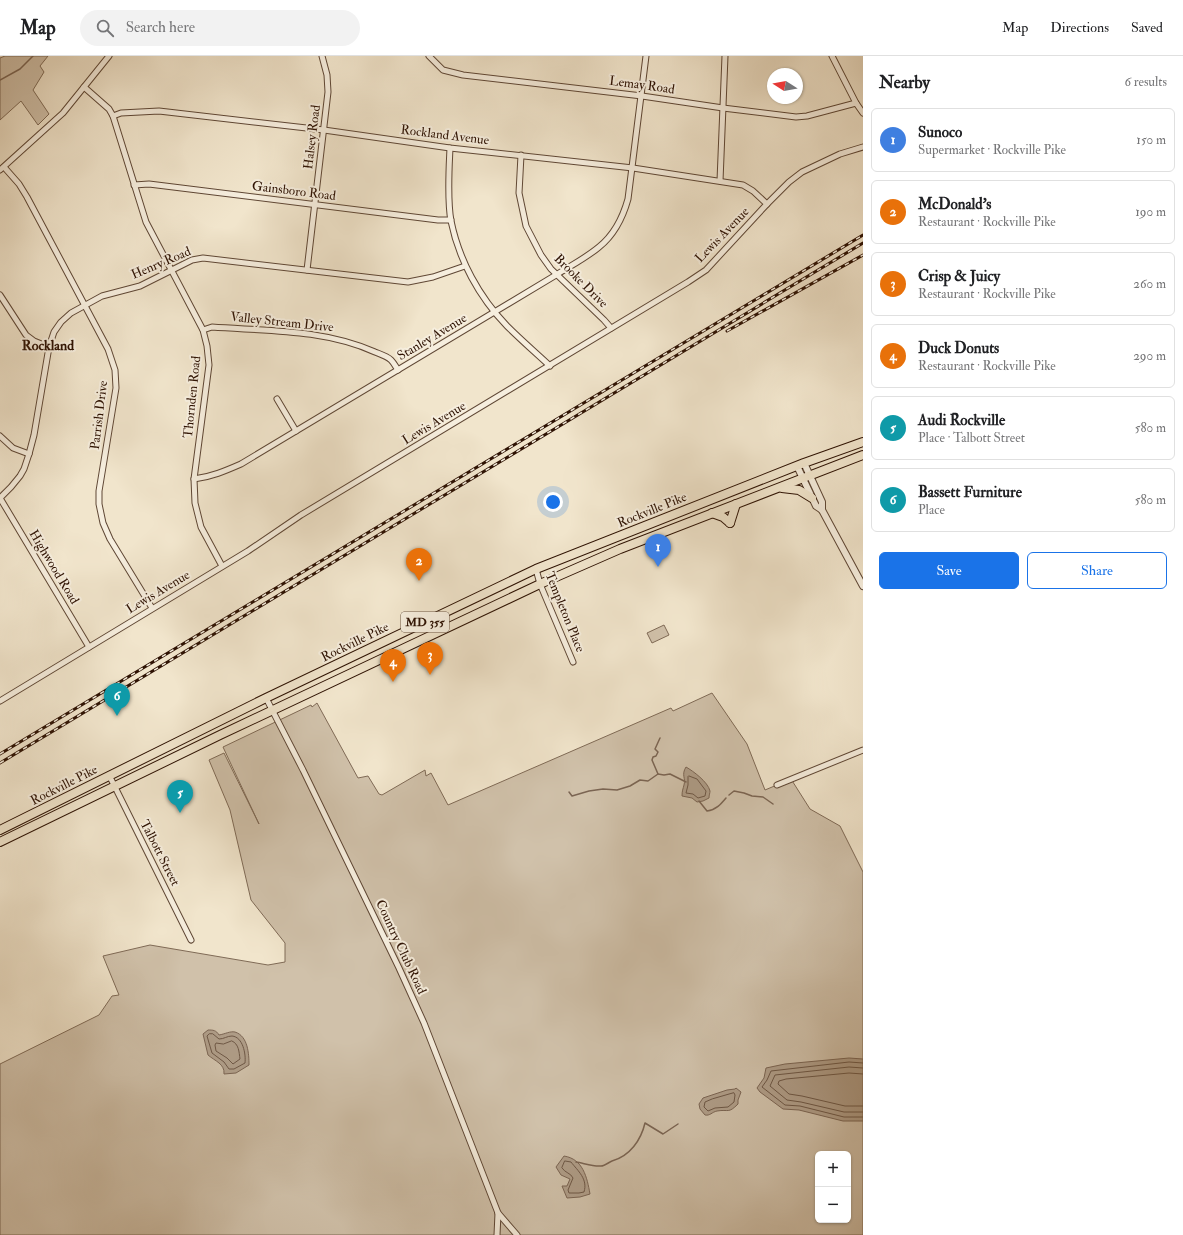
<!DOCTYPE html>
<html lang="en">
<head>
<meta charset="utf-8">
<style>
  :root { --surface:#fff; --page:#f2f2f2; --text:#202124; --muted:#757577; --line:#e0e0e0; --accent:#1a73e8 }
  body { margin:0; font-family:"IM FELL Double Pica",serif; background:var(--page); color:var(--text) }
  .controls { position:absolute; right:12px; bottom:12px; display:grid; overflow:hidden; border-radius:6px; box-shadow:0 1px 3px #0004 }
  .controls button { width:36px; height:36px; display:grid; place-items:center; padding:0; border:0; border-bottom:1px solid var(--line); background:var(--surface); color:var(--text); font:20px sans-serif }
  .compass { position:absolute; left:767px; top:12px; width:36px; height:36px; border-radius:50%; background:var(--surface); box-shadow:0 1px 3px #0004; rotate:281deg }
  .you { position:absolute; left:553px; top:446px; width:14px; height:14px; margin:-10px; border:3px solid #fff; border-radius:50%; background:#1a73e8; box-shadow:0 0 0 6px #1a73e833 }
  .badge { display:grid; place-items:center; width:26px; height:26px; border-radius:50%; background:var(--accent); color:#fff; font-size:13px; font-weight:700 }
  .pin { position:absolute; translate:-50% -33px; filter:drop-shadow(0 1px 2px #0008) }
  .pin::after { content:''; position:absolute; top:21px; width:14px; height:12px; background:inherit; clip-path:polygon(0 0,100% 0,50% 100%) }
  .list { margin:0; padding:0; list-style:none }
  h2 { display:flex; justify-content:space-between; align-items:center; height:52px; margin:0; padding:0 16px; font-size:17px }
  h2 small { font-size:13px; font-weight:400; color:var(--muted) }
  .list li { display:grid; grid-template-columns:26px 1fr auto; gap:12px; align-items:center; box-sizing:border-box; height:64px; margin:0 8px 8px; padding:0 8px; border:1px solid var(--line); border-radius:6px }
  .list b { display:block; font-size:15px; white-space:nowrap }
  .list p { margin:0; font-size:13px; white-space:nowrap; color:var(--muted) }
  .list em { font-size:13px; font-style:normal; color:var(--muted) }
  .actions { display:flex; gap:8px; padding:12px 16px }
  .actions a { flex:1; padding:9px 0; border:1px solid var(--accent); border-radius:6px; text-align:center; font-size:14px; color:var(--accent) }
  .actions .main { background:var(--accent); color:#fff }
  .icon { flex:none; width:22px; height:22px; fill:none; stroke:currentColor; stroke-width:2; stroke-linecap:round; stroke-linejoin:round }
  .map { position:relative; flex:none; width:863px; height:1179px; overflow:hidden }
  header { display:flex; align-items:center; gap:24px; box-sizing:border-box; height:56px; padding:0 20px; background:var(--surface); border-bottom:1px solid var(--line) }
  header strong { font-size:19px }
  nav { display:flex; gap:22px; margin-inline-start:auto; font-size:14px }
  .search { width:280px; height:36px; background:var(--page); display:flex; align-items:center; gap:10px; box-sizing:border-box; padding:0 14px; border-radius:22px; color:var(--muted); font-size:15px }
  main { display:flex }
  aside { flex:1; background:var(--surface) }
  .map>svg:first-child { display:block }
  .green { fill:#d0c1aa; stroke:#7f6a56; fill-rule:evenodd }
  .water { fill:#af9d88; stroke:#7b6553 }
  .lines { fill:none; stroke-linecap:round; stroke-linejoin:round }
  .shore { stroke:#6e5846; stroke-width:1 }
  .stream { stroke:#7b6553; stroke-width:1.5 }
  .minor-casing { stroke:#5f4735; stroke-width:7 }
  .tertiary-casing { stroke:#5f4735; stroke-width:8 }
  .primary-casing { stroke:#2e1203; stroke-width:10 }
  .minor { stroke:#f6eede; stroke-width:5 }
  .tertiary { stroke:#f6eede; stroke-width:6 }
  .primary { stroke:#f1e5cc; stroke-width:8 }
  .rail-casing { stroke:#2e1203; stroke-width:3 }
  .rail { stroke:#f6eede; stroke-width:1.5; stroke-dasharray:4.5; stroke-linecap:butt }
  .labels { text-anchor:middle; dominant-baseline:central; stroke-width:4; stroke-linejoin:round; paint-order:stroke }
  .shield { fill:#f6eede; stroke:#6a5445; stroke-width:1 }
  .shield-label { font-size:12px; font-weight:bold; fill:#2e1203 }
  .street-label { font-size:13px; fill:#2e1203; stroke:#f6eede }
  .neighbourhood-label { font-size:14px; font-weight:bold; fill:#2e1203; stroke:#f6eede }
</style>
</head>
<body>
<header>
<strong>Map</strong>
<div class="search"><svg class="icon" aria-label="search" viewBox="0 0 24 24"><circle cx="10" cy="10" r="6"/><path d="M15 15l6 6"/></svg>Search here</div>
<nav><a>Map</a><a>Directions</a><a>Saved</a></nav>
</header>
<main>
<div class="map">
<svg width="863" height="1179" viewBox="0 0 863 1179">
  <rect width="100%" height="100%" fill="#f1e5cc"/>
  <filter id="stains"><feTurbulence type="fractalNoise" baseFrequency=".005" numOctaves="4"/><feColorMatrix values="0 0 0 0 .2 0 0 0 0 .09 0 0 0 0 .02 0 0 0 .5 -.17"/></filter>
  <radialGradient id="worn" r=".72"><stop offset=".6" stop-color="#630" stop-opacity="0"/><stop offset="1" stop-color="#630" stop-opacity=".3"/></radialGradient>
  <g class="green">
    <path d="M5,0H48L40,10L44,16L33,34L49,58L38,69L21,45L0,64V2Z"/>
    <path d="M664,569L669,579L652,587L647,577Z"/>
    <path d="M712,637L747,688L765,734L791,723L810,753L840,770L863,816V1179H0V1008L99,959L112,940L119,939L103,900L150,889L268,909L285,906V887L251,844L230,754L209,704L224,697L259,768L223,691L311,649L312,651L317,647L358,722L368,720L379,738L382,739L425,714L426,720L431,717L448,749L671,652L673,655ZM818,1098H848V1164H818Z"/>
  </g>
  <g class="water">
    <path d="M686,711C693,715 708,726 710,735C710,737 709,739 709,742L703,745L697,746L692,742L682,740C682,735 683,733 684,729C686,722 681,719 686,711Z"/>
    <path d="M208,974C213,974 216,974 219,979C225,978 230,975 235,976C248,980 249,998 249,1009L236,1017L224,1018C225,1008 215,1005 208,999L203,978Z"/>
    <path d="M849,1002L863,1003V1065H843L799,1054L783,1053L760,1036L757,1032L764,1022L766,1012L785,1008Z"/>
    <path d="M736,1032L741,1036L738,1044V1048C728,1058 729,1053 717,1055C712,1056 710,1060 705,1059L700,1053L699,1048L703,1042L727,1034L735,1033Z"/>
    <path d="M564,1100C583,1103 587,1121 590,1138L580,1141L567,1142L562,1130H567L570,1123L561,1119L556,1111Z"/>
  </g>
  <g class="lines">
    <g class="shore">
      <path d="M689,720L697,723L706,735L705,740L698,742L693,738L686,737L688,729V721Z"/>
      <path d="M213,978L219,983C224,983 227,980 232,980C243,981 246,998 245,1007L234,1013H229L224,1006L212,997L207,980L209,978Z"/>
      <path d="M232,985C239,988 239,996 240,1003L233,1008L227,1002L216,995L215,989L216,987L223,988Z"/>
      <path d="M863,1007L849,1006L771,1015L767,1024L762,1031L785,1049L800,1050L844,1061H863"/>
      <path d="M863,1012L849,1011L775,1019L770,1030L787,1044L801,1046L844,1056H863"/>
      <path d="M863,1018L849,1017L786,1023L779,1025L778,1028L789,1038L802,1040L845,1050H863"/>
      <path d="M734,1037L735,1039L734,1046L728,1051L715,1052L708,1055L704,1051L705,1046L712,1043Z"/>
      <path d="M565,1105L571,1106C578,1115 588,1123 584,1136L579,1137H569L568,1134L573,1122C571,1117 565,1117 562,1112Z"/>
    </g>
    <g class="stream">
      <path d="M0,24L20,13L33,0"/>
      <path d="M660,682L655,693L658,696L656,700L653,701L652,704L658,718L664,719L670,718L686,726"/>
      <path d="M569,736L572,740L589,735L603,733L617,734L630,730L640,724L648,725L658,718"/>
      <path d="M729,739L734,735L744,737L752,740L763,741L773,748"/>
      <path d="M699,745L707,755C716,754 721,748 726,742"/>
      <path d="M576,1106C583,1107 594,1111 601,1110C605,1110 609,1106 612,1105C630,1100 641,1084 645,1067L663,1078L678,1068"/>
    </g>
    <defs>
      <g id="minor">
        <path d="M429,0L443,14L463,19L642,40L723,52L796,61L807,60L856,47"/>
        <path d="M832,0L856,47L863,57"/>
        <path d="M84,31L109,53L113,60L146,166L203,274L207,290L209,309L194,423L195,447L201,471L222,510"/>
        <path d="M113,60L121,57L159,55L324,74L450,92L633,112L743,129L753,135L767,148"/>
        <path d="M450,92C449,114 447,143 451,165C459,204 479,241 507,270C521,284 536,297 550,310"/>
        <path d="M521,99L519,137L526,170L541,199L551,213L604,264L611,272"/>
        <path d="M4,111L19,128L27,141L108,293L115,314L116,332L99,435V448L103,467L110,483L152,552"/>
        <path d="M0,114L63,57L109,0"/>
        <path d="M720,125L725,0"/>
        <path d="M134,129L149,128L438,164H451"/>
        <path d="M307,214L328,36L327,19L322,0"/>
        <path d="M0,239L26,279L34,285L49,291"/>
        <path d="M203,274L212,271C266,275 324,273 375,296C380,298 387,300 391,304C394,307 396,311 398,314"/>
        <path d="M277,343L296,375"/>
        <path d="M0,380L13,392L29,398"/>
        <path d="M194,423C211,421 225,415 241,408L556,219C570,210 586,202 599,191C614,179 623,161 628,143L646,0"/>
        <path d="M536,513L540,528L573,606"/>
        <path d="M89,591L0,442L11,431L20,420L24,413L29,398L34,379L49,291L54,276L61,266L71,257L102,240L140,230L192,204L203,202L408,226L433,221L465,210"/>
        <path d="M266,642L303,714L399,912L424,967L498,1157L497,1179"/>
        <path d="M0,645L248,495L301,459L688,226L706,214L767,148L789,126L802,116L840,98L863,91"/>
        <path d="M109,719L191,884"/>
        <path d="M777,729L863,694"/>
        <path d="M498,1157L517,1179"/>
      </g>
      <g id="tertiary">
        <path d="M804,407L822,446V454"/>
        <path d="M797,410L816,450L822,454L863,530"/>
      </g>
      <g id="primary">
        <path d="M782,432L799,434L812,442"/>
        <path d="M712,457L723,461L730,467"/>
        <path d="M730,467L736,448"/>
        <path d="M0,774L266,642L536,513L804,407L863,386"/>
        <path d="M0,786L220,679L540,528L620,493L863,399"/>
      </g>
    </defs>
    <use href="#minor" class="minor-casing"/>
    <use href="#tertiary" class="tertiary-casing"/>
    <use href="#primary" class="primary-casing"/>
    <use href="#minor" class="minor"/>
    <use href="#tertiary" class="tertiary"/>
    <use href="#primary" class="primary"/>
    <defs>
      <g id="rail">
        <path d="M727,275L863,199"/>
        <path d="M0,698L863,179"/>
        <path d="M0,707L863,187"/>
      </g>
    </defs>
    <use href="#rail" class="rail-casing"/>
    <use href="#rail" class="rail"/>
  </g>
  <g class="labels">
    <rect class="shield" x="401" y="556" width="48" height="20" rx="3"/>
    <g class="shield-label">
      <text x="425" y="566">MD 355</text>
    </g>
    <g class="street-label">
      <text transform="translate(642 29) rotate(8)">Lemay Road</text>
      <text transform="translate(445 79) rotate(7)">Rockland Avenue</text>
      <text transform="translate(312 81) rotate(-83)">Halsey Road</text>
      <text transform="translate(294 135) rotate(7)">Gainsboro Road</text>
      <text transform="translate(722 179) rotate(-46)">Lewis Avenue</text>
      <text transform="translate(161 207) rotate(-23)">Henry Road</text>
      <text transform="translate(581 225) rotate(45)">Brooke Drive</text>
      <text transform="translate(282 266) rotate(6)">Valley Stream Drive</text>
      <text transform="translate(432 281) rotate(-31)">Stanley Avenue</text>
      <text transform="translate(192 341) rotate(-84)">Thornden Road</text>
      <text transform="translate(99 359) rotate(-83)">Parrish Drive</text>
      <text transform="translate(434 367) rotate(-31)">Lewis Avenue</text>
      <text transform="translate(652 454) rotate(-22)">Rockville Pike</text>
      <text transform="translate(54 511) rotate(59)">Highwood Road</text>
      <text transform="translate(158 536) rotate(-31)">Lewis Avenue</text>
      <text transform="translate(565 556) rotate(68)">Templeton Place</text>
      <text transform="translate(355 586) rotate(-26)">Rockville Pike</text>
      <text transform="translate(64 729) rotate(-27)">Rockville Pike</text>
      <text transform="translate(160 797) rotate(63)">Talbott Street</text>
      <text transform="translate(401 891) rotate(65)">Country Club Road</text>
    </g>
    <g class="neighbourhood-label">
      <text x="48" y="289">Rockland</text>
    </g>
  </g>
  <rect width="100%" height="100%" filter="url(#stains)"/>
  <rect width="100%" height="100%" fill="url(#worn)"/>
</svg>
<div class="controls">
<button>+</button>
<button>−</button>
</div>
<svg class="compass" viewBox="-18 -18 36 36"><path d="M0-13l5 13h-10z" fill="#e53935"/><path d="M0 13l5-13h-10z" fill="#757577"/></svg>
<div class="you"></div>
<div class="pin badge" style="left:658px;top:511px;background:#3f7fe0">1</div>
<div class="pin badge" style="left:419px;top:525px;background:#e8710a">2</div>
<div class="pin badge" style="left:430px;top:619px;background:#e8710a">3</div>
<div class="pin badge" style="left:393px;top:626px;background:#e8710a">4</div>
<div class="pin badge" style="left:180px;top:757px;background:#0f9aa8">5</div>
<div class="pin badge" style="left:117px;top:660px;background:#0f9aa8">6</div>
</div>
<aside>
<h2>Nearby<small>6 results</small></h2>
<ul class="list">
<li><span class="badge" style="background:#3f7fe0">1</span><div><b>Sunoco</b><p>Supermarket · Rockville Pike</p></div><em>150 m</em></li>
<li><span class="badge" style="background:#e8710a">2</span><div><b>McDonald's</b><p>Restaurant · Rockville Pike</p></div><em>190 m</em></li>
<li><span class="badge" style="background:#e8710a">3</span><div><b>Crisp &amp; Juicy</b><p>Restaurant · Rockville Pike</p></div><em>260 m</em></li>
<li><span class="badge" style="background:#e8710a">4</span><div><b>Duck Donuts</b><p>Restaurant · Rockville Pike</p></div><em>290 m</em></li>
<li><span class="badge" style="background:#0f9aa8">5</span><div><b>Audi Rockville</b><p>Place · Talbott Street</p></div><em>580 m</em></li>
<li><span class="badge" style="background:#0f9aa8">6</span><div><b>Bassett Furniture</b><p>Place</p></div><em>580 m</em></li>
</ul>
<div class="actions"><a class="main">Save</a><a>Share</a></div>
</aside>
</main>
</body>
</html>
